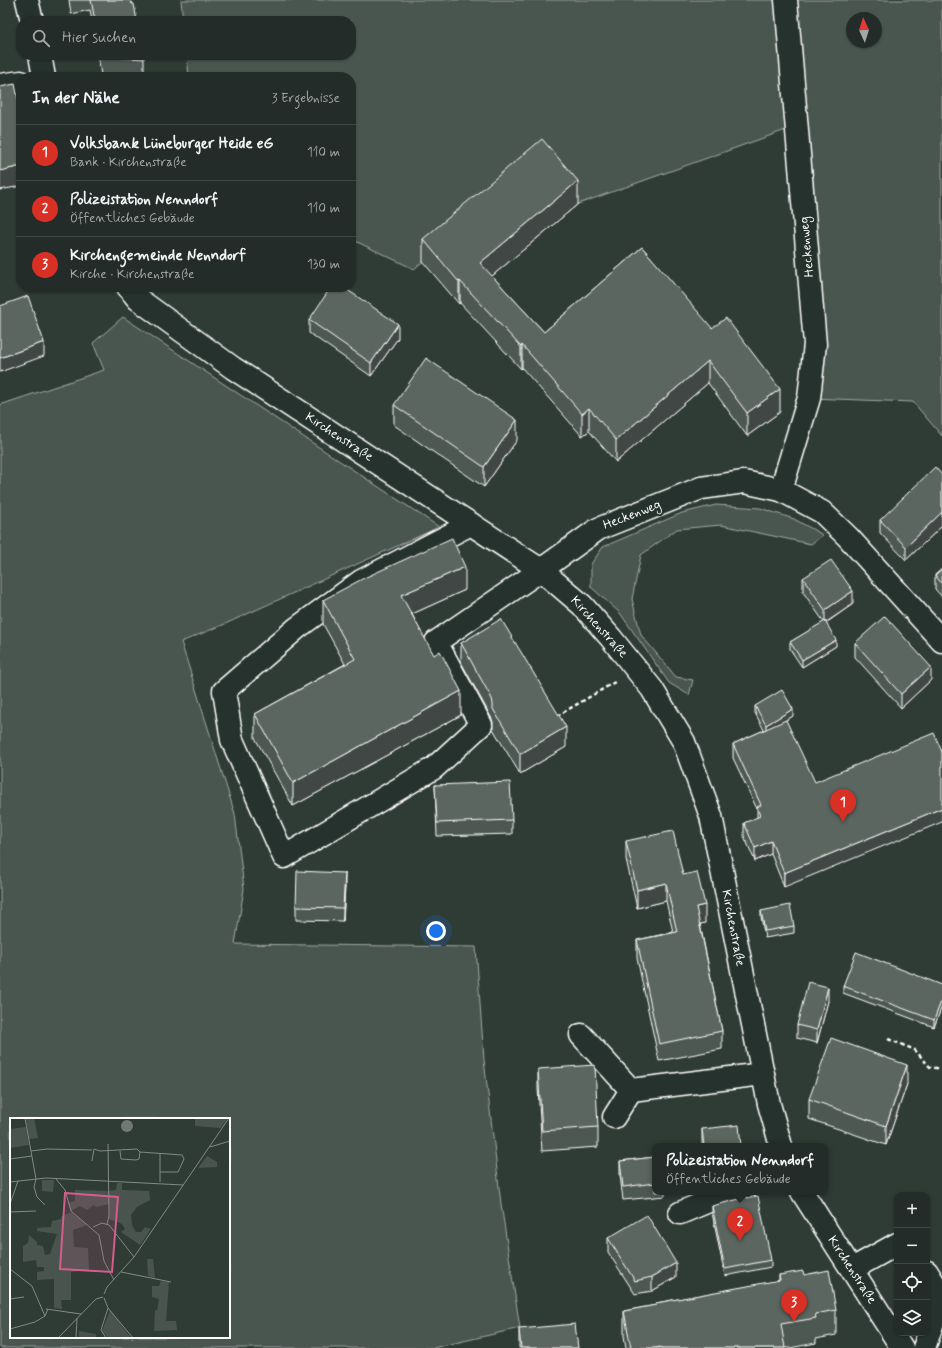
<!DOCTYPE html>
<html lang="de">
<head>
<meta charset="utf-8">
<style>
  :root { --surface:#232c28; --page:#2b3430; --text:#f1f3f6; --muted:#a3a7a8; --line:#404845; --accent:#d93025 }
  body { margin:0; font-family:Mynerve,sans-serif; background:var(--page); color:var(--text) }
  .controls { position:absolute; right:12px; bottom:12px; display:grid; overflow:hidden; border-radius:8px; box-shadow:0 1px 3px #0004 }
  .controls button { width:36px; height:36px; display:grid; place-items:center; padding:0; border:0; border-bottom:1px solid var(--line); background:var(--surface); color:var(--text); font:20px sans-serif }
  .compass { position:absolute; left:846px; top:12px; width:36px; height:36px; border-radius:50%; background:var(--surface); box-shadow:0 1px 3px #0004; rotate:356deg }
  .you { position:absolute; left:436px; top:931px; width:14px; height:14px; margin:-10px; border:3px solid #fff; border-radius:50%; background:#1a73e8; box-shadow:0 0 0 6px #1a73e833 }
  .badge { display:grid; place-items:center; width:26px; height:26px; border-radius:50%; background:var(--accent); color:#fff; font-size:13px; font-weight:700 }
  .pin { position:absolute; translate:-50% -33px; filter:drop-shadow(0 1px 2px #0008) }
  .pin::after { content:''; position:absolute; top:21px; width:14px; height:12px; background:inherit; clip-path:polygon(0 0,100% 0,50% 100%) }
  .popup { position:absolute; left:652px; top:1143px; width:176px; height:52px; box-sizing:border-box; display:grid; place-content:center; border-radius:8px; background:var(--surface); filter:drop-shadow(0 1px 3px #0005); font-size:13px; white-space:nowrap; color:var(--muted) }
  .popup b { font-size:15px; color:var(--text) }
  .popup::after { content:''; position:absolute; left:50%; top:100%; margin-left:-8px; border:8px solid transparent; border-top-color:var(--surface) }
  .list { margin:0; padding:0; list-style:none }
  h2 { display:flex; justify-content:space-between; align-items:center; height:52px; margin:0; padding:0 16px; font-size:17px }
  h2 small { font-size:13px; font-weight:400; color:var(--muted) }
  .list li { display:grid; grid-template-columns:26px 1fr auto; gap:12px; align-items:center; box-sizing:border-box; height:56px; padding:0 16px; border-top:1px solid var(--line) }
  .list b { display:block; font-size:15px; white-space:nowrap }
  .list p { margin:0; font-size:13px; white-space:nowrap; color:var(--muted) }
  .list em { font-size:13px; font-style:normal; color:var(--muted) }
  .icon { flex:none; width:22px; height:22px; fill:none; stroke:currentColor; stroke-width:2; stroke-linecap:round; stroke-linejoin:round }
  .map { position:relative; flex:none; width:942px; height:1348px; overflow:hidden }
  .search { position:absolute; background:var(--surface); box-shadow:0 1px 3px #0004; left:16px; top:16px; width:340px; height:44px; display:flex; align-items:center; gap:10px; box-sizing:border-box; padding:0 14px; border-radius:16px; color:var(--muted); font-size:15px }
  .panel { position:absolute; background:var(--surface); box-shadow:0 1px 3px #0004; left:16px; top:72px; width:340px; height:220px; border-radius:16px }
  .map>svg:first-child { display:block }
  .green { fill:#4a544f; stroke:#a4aaa7; fill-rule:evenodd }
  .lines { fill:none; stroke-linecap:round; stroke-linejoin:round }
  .minor-casing { stroke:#fff; stroke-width:25 }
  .path { stroke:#fff; stroke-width:2.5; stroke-dasharray:4 3; stroke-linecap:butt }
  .minor { stroke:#26332d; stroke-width:22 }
  .wall { fill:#4e5853; stroke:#fff }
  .shaded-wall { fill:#404744; stroke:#fff }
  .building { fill:#5b6661; stroke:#fff }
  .labels { text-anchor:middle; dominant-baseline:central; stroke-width:4; stroke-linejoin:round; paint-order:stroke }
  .street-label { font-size:13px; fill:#fff; stroke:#26332d }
  .inset-road { fill:none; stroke:#828986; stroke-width:1 }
  .view { fill:#d45d8c; fill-opacity:0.15; stroke:#d45d8c; stroke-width:2 }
  .inset-edge { fill:none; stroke:#fff; stroke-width:2 }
</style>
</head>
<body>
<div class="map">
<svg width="942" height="1348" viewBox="0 0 942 1348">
  <rect width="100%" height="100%" fill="#2f3b35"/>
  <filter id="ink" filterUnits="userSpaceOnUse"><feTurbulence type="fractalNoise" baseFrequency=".025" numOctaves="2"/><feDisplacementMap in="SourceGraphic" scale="8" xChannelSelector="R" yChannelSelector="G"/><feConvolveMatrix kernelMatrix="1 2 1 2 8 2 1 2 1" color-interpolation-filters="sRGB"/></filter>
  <g filter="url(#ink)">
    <g class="green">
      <path d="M181,0H942V436L913,402L809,398L797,126L578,204L542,161L414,269L351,239V77H189L187,55H351V21H183ZM852,18H876V42H852Z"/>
      <path d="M123,317L439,527L225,624L181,642L235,814L244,889L235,944L476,947L484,1060L501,1204L520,1328L433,1348H0V405L104,370L93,343ZM11,1119H229V1337H11Z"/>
      <path d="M716,505L760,508L794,519L823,535L811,544L721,525L677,529L641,555L632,599L641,635L676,677L693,680L689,695L669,683L620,613L591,587V564L603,547L682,513Z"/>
    </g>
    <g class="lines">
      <defs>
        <g id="minor">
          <path d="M27,0L32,21"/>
          <path d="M40,55L44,77"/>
          <path d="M0,85L21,82"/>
          <path d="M128,287L138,299L233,368L541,570L582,605L611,638L652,689L684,742L711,816L769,1104L781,1146"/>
          <path d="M781,490L809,398L815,344L786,0"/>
          <path d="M471,524L361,581L297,628L224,691L232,740L284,857L434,768L481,725L436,642L541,570L598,529L701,488L744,482L781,490L822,512L848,537L942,641"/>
          <path d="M581,1035L631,1090L763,1074"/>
          <path d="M614,1117L631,1090"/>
          <path d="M802,1192L902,1348"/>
          <path d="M680,1213L711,1200L744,1192"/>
          <path d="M852,1269L897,1244"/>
          <path d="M924,1348L942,1296L927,1272"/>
        </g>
      </defs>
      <use href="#minor" class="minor-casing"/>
      <g class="path">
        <path d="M557,716L615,682"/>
        <path d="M888,1039L915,1050L930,1067L942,1069"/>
      </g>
      <use href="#minor" class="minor"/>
    </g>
    <g class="wall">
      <path d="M69,0H131L137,21H92L90,10L71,14Z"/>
      <path d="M98,55H143L144,59V77H119L101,75Z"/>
      <path d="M578,204L492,276L544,332L642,247L780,412L747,436L708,383L616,462L589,431L582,436L522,368L521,369L460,303L459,304L423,262V239Z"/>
      <path d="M309,320L398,338L371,376L309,333Z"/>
      <path d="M394,405L517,440L484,487L394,425Z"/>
      <path d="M942,475V526L906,560L880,533V520Z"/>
      <path d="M942,569V597L935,589V575Z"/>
      <path d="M803,578L853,604L826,623L836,646L802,667L790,649V642L824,622L803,592Z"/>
      <path d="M465,590L412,614L461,715L293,806L255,738V714L345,664L323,624V600Z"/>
      <path d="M461,643L566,747L520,774L493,729V722L492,719L461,662Z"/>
      <path d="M855,643L931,680L901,708L855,657Z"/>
      <path d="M755,706L793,716L782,722L786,720L784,887L771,854L755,861L744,836V823L757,818V809L733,758V744L764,730L755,713Z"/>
      <path d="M435,785L512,820V834L437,836Z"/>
      <path d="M626,841L683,875L705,923L700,924L722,1031V1049L659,1061L637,958V940L673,932L666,901L637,908L626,859Z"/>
      <path d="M345,886L343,921L296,920V907Z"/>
      <path d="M761,911L794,926V933L765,938L761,917Z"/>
      <path d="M942,985V1006L934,1027L843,993V986Z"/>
      <path d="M828,1001L817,1043L797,1038V1025Z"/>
      <path d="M538,1069L598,1127V1147L542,1151L538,1089Z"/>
      <path d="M907,1084L886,1145L809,1119V1099Z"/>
      <path d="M702,1129L741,1146H702Z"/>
      <path d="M655,1157V1192H665V1196L623,1200L620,1175V1161Z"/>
      <path d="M712,1206L771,1260V1267L725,1276L712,1213Z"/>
      <path d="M608,1238L676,1277L652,1291L635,1294L608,1252Z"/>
      <path d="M779,1275H804L836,1310V1335L816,1339V1343L790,1348H626L624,1336V1311L656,1305V1303L779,1281Z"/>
      <path d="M519,1329L578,1348H519Z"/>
    </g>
    <g class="shaded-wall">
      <path d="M21,166V186L0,190V171Z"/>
      <path d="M578,181V204L480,286V263Z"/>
      <path d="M460,281V303L459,304V282Z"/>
      <path d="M398,324V338L371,376V363Z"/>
      <path d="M44,342V356L0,372V358Z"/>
      <path d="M522,345V368L521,369V347Z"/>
      <path d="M708,361V383L616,462V440Z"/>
      <path d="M780,389V412L747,436V413Z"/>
      <path d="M589,408V431L582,436V414Z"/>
      <path d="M517,420V440L484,487V467Z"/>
      <path d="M942,512V526L906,560V547Z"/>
      <path d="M465,567V590L401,619V595Z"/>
      <path d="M853,591V604L825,623V610Z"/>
      <path d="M836,640V646L802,667V660Z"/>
      <path d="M931,667V680L901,708V694Z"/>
      <path d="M461,691V715L293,806V783Z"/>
      <path d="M793,709V716L766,732V725Z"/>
      <path d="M566,727V747L520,774V754Z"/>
      <path d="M942,808V822L784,887V873Z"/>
      <path d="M771,841V854L755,861V848Z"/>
      <path d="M345,873V886L343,921V908Z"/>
      <path d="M666,883V901L637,908V890Z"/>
      <path d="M705,905V923L696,925V907Z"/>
      <path d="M828,987V1001L817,1043V1030Z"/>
      <path d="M942,999V1006L934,1027V1020Z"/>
      <path d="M907,1065V1084L886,1145V1126Z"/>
      <path d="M676,1263V1277L652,1291V1277Z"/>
    </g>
    <g class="building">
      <path d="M91,0H131L132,4H134L137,21H95Z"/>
      <path d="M101,55H143L144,59L101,56Z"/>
      <path d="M15,84L21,114V166L0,171V87Z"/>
      <path d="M542,139L578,181L480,263L544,332L642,247L712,328L726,318L780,389L747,413L708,361L616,440L589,408L582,414L522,345L521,347L460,281L459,282L423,239Z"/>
      <path d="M331,287H343L398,324L371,363L309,320Z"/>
      <path d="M28,296L44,342L0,358V306Z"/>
      <path d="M426,358L517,420L484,467L394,405Z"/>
      <path d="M935,467L942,475V512L906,547L880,520Z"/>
      <path d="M452,538L465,567L401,595L434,655L440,651L461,691L293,783L255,714L355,659L323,600L364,578Z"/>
      <path d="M831,560L853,591L825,610L803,578Z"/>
      <path d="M942,569V584L935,575Z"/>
      <path d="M885,616L931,667L901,694L855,643Z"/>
      <path d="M501,619L566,727L520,754L493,709V704L492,699L461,643Z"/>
      <path d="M825,621L836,640L802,660L790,642Z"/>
      <path d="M782,690L793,709L766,725L755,706Z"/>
      <path d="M786,720L815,782L934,733L942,752V808L784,873L771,841L755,848L744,823L760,816L757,807L761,805L733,744Z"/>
      <path d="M510,782L512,820L437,823L435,785Z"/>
      <path d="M673,831L683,875L697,872L705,905L696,907L722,1031L659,1044L637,940L677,932L666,883L637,890L626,841Z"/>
      <path d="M297,871L345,873L343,908L296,907Z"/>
      <path d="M790,905L794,926L765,931L761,911Z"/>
      <path d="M856,952L942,985V999L934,1020L843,986Z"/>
      <path d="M808,982L828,987L817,1030L797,1025Z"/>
      <path d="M831,1038L907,1065L886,1126L809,1099Z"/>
      <path d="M595,1065L598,1127L542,1131L538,1069Z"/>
      <path d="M739,1125L741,1146H704L702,1129Z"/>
      <path d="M655,1157V1183L623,1187L620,1161Z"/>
      <path d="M758,1196L771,1260L725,1269L712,1206L747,1197V1198Z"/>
      <path d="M647,1215L676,1263L652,1277L635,1281L608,1238Z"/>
      <path d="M829,1270L836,1310L815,1314L816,1318L781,1324L785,1348H661V1347L654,1348H631L624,1311L656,1305V1303L780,1280L779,1275L803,1271L804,1275Z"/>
      <path d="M575,1324L578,1348H521L519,1329Z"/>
    </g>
  </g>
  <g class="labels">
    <g class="street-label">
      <text transform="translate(807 247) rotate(-95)">Heckenweg</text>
      <text transform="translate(339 437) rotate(33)">Kirchenstraße</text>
      <text transform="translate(632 515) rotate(-21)">Heckenweg</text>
      <text transform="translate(599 627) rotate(48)">Kirchenstraße</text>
      <text transform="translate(733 928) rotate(79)">Kirchenstraße</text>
      <text transform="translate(852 1270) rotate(57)">Kirchenstraße</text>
    </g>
  </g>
  <g transform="translate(10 1118)">
    <rect width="220" height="220" fill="#2f3b35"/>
    <path d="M16,0H24L28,20L19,21ZM185,0H218L211,10L185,8ZM16,9L19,27L0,30V11ZM197,38L207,44V49L188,50ZM32,62H44L43,74L32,73ZM107,65H112V72L139,73L140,82L127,89L121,97L122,107L126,114H131L135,109L141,111L130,127L111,114L115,111L112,106L99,101V86L86,89L84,87L77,92L70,88L61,93L58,85L65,83V72L98,73L106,72ZM61,94L77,107L63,112L64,129L78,130L79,152L61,154V182H51L52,191L44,190V161L27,162V154L34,153V149H27L26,142L13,144V128L18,125L19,117L27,124V127L33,128L35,137L40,136L47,116L27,113V110L41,109L42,103L51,101V99ZM137,141H143L145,160L138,158ZM151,163L159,164L156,203H166L167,212L144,213L145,192H147L149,181L142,179V168H149ZM100,192L121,220H98L92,213ZM69,213L86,216V220H69Z" fill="#4a544f"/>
    <path d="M111 8a6 6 0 1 1 12 0a6 6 0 1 1-12 0Z" fill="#707975"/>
    <path class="inset-road" d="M15,0L26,61L24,69L27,79L35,87M200,29L220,23M21,33L37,31L82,32M110,33L111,41L126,42L129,41L130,34M150,35V64M0,41L22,38M82,43L84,31L90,33L127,31L130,34L172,37L174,41L168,54H150M46,61L55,72L61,93L89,117L94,143L104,162M0,64L36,60L173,67M0,86L8,63M0,94L26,93M97,106L99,98L98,26M83,109L92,105L99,107L124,139M0,151L22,168L35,198M111,154L161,164M94,176L97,169L124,139L219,0M94,180L98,190L123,220M0,181L14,179M36,191L71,196M0,211L25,204L35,198L38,191M48,220L86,181L93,179M66,220L67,200M96,220L91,212L98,190"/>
    <path class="view" d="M55,75L108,79L102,154L50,151Z"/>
    <rect width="220" height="220" class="inset-edge"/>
  </g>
</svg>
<div class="controls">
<button>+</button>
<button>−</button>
<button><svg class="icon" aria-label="locate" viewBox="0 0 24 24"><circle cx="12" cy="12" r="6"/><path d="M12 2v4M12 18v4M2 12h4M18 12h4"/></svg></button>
<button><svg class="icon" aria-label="layers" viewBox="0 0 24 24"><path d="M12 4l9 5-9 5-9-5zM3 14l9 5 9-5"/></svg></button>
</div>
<svg class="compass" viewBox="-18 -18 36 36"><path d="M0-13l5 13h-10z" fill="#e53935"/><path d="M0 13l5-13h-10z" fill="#a3a7a8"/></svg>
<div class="you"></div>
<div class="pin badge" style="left:843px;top:822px">1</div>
<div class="pin badge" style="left:740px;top:1241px">2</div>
<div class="popup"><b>Polizeistation Nenndorf</b>Öffentliches Gebäude</div>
<div class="pin badge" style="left:794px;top:1322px">3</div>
<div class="search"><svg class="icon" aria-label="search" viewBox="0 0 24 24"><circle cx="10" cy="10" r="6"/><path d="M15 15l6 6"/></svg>Hier suchen</div>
<section class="panel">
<h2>In der Nähe<small>3 Ergebnisse</small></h2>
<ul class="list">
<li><span class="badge">1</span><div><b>Volksbank Lüneburger Heide eG</b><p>Bank · Kirchenstraße</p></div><em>110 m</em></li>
<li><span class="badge">2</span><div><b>Polizeistation Nenndorf</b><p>Öffentliches Gebäude</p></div><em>110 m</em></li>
<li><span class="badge">3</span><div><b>Kirchengemeinde Nenndorf</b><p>Kirche · Kirchenstraße</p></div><em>130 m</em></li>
</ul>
</section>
</div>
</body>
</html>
